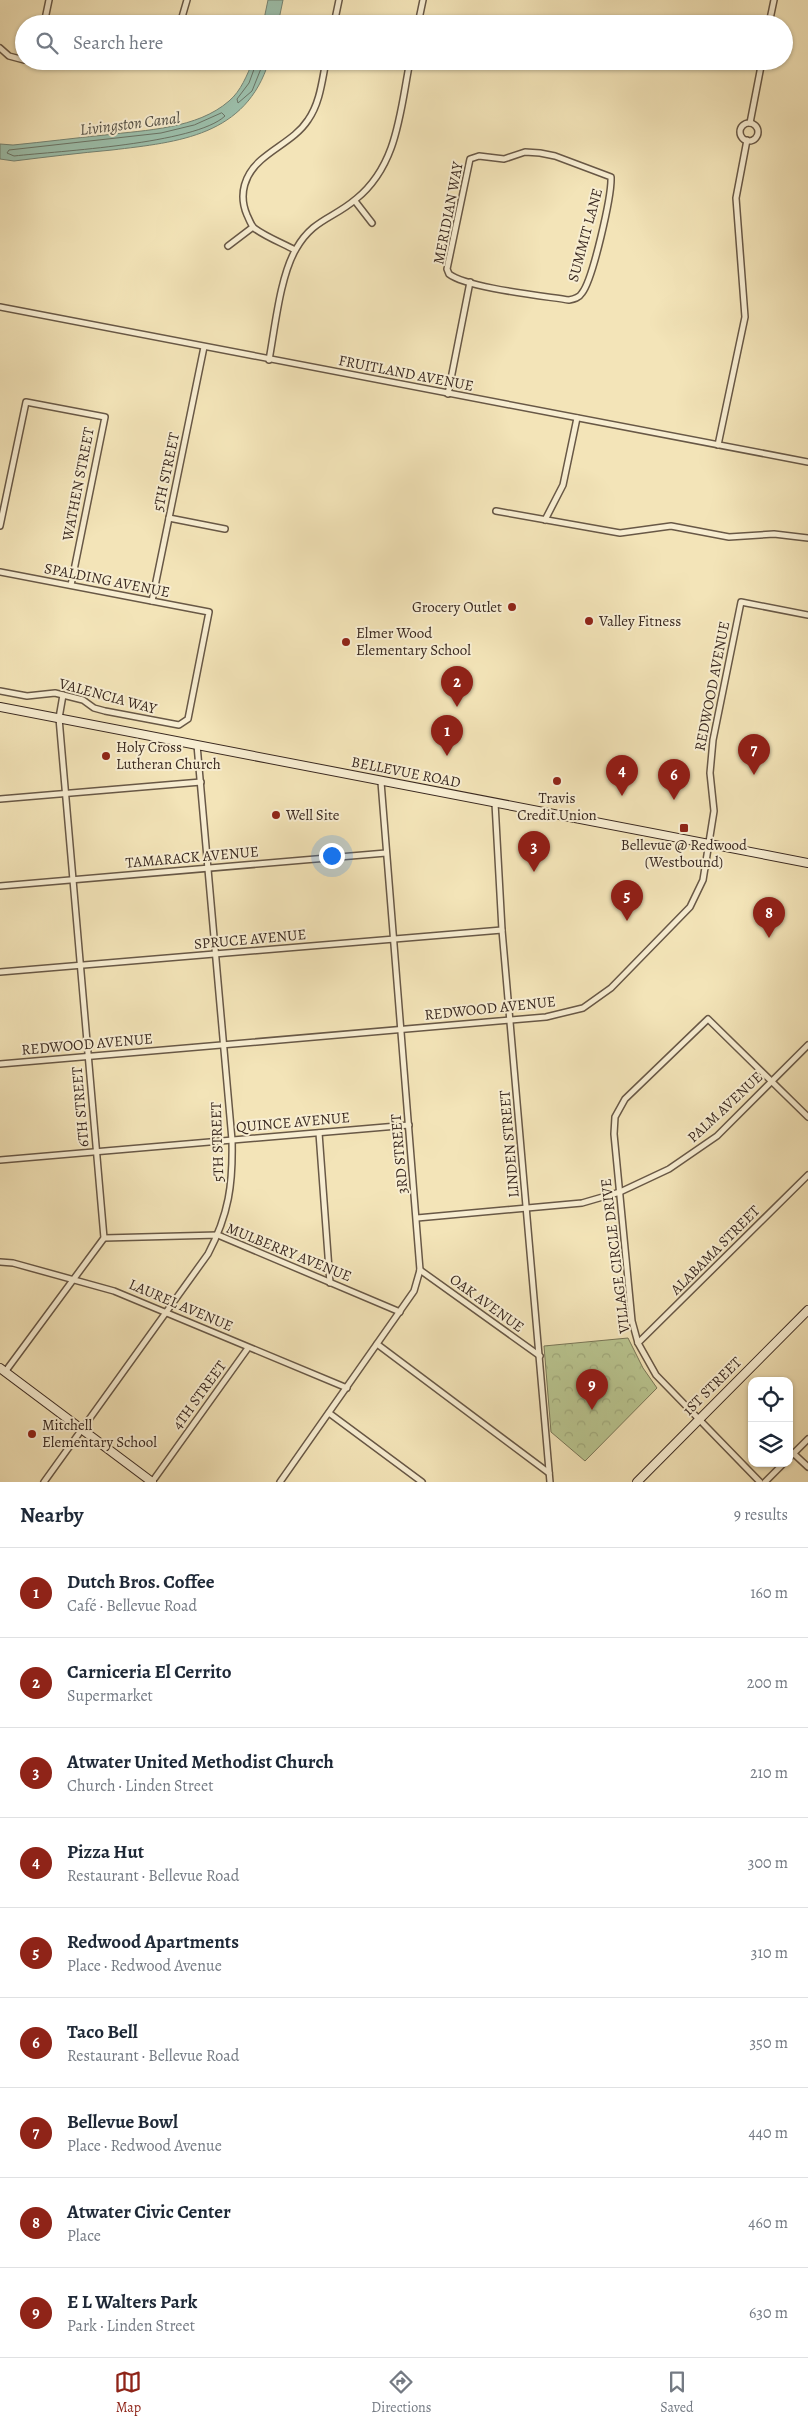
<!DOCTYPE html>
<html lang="en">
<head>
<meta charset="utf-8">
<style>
  :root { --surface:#fff; --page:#f2f2f3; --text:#1f2937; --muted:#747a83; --line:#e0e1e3; --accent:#8f2418 }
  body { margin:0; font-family:Alegreya,serif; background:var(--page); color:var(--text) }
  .controls { position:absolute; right:15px; bottom:15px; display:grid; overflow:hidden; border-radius:10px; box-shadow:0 1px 4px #0004 }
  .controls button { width:45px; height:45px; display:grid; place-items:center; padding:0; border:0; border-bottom:1px solid var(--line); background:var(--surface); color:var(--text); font:25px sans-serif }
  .you { position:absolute; left:331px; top:855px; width:18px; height:18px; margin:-12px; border:4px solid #fff; border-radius:50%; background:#1a73e8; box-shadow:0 0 0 8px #1a73e833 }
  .badge { display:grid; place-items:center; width:32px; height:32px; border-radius:50%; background:var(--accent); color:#fff; font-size:16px; font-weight:700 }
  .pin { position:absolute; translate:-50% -41px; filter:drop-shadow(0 1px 2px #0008) }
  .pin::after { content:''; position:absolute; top:26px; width:18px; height:15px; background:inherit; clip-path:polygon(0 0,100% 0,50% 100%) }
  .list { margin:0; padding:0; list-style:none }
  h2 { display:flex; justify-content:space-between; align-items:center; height:65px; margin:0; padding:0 20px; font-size:21px }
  h2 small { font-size:16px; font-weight:400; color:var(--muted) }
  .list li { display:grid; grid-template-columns:32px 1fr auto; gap:15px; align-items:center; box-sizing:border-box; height:90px; padding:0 20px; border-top:1px solid var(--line) }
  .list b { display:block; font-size:19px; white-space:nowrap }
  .list p { margin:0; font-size:16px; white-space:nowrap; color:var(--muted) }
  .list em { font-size:16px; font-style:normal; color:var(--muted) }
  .icon { flex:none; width:28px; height:28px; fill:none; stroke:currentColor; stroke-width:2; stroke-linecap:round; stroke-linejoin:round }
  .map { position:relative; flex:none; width:808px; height:1482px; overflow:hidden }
  .search { position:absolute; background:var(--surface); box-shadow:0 1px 4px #0004; left:15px; right:15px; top:15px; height:55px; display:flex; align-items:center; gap:12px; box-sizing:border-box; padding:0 18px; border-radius:28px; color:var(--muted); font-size:19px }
  .sheet { height:875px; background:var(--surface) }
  nav { display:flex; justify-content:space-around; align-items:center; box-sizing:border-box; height:70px; border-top:1px solid var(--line); background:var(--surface); font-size:14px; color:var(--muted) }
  nav a { display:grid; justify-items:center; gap:2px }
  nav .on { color:var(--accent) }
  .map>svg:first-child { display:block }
  .park { fill:url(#park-crowns); stroke:#7a7758 }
  .water { fill:#9cbfab; stroke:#758373 }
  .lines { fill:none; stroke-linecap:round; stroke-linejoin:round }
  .shore { stroke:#6b7466; stroke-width:1 }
  .street-casing { stroke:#685846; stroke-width:8 }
  .secondary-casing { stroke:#3a2920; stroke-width:10 }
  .street { stroke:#f7edd1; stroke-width:5 }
  .secondary { stroke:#f7edd1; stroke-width:8 }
  .poi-dot { fill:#8f2418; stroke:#f7edd1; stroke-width:2 }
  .labels { text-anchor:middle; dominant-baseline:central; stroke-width:4; stroke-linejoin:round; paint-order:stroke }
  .street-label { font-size:15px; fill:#3a2920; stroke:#f7edd1 }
  .poi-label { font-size:15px; fill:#3a2920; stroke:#f7edd1; text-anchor:start }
  .water-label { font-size:16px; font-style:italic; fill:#524e43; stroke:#f7edd1 }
</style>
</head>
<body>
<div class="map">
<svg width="808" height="1482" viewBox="0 0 808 1482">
  <defs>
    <pattern id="park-crowns" width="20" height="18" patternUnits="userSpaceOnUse" patternTransform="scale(1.25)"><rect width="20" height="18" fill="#b9c590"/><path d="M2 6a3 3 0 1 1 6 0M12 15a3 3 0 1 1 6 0" fill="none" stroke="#a0a97c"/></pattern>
  </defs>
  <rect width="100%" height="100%" fill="#f3e4b8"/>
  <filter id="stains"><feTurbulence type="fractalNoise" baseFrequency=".004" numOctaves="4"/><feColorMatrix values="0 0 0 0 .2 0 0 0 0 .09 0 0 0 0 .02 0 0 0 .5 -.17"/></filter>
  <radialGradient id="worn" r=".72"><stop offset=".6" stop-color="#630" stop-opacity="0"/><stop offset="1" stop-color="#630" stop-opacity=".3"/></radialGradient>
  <path class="park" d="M628,1338L643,1368L657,1388L585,1461L551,1432L544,1346Z"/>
  <g class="water">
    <path d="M268,0H283L278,24H263Z"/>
    <path d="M253,61H269C246,136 179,142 112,150C79,153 46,157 14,161L0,159V144L13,145C44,142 75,138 105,135C146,130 197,129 229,101C241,91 247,75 253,61Z"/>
  </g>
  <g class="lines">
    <g class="shore">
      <path d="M257,61L249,83L237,99L238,103L252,91L264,61"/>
      <path d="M222,113L225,116C195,144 59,151 14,156L7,153L9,150L161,133L194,125Z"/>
    </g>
    <defs>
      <g id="street">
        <path d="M44,24L49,0"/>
        <path d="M180,24L187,0"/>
        <path d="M334,24L339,0"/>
        <path d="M418,24L423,0"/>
        <path d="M769,24L774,0"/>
        <path d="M0,48L9,56L24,60"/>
        <path d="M750,123L762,61"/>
        <circle cx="749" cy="132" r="9"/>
        <path d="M525,152L540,153L555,156L611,177C612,195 593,279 582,293C579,298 574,299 569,300C544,296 467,288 449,274L447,269L470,159L479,156L504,159Z"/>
        <path d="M355,201L372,223"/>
        <path d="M228,246L253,227"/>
        <path d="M295,250C282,243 266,237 254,228C251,225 249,219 247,215C238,194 245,174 261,160C277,146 297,137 308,120C320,103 322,81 326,61"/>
        <path d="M0,307L808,462"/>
        <path d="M269,360C275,328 280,276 296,249C313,219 333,219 356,199C398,165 400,111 410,61"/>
        <path d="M448,394L470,282"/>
        <path d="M718,445L745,317L736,198L747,140"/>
        <path d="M496,511L620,533L671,526L729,537L774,534L808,538"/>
        <path d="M169,518L225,529"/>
        <path d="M545,520L563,485L577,418"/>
        <path d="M0,526L26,402L105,417L71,585"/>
        <path d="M0,572L209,612L188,719L179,725L105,711L94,708L83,700L55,693L27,696L0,691"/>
        <path d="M152,601L204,347"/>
        <path d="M0,799L201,782"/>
        <path d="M495,803L502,930L550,1482"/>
        <path d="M0,886L386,853"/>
        <path d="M0,972L502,930"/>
        <path d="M0,1064L546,1017L583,1008L611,988L690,907L703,880L714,811L710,773L713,740L741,602L808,615"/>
        <path d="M319,1133L330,1283"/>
        <path d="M0,1160L409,1125"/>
        <path d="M417,1218L582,1203L620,1192L669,1169L717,1136L808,1045"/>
        <path d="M104,1238L218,1235L400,1312"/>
        <path d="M0,1262L13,1263L114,1291L347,1388"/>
        <path d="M420,1270L540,1356"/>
        <path d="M638,1343L808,1175"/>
        <path d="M377,1344L549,1473"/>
        <path d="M5,1372L104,1238L59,718L63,695"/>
        <path d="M329,1413L422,1482"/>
        <path d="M793,1453L808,1467"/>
        <path d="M789,1458L808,1439"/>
        <path d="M44,1482L208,1254C229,1214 233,1184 232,1140L197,745"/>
        <path d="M152,1482L248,1348"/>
        <path d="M280,1482L414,1291L420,1270L381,782"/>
        <path d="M760,1482L656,1375L638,1343L632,1321L614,1134L615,1117L625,1099L708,1019L808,1117"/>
        <path d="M765,1482L784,1463"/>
      </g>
      <g id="secondary">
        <path d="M0,707L808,863"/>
        <path d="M0,1368L152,1482"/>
        <path d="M637,1482L808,1310"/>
      </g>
    </defs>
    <use href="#street" class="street-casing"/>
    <use href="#secondary" class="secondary-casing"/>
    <use href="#street" class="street"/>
    <use href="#secondary" class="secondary"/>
  </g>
  <g class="poi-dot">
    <circle cx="512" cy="607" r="5"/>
    <circle cx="589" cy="621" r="5"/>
    <circle cx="346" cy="642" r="5"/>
    <circle cx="106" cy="756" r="5"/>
    <circle cx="557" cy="781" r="5"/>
    <circle cx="276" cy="815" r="5"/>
    <rect x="679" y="823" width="10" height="10" rx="2.5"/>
    <circle cx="32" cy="1434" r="5"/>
  </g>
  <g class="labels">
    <g class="street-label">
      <text transform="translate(448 213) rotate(-79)">MERIDIAN WAY</text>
      <text transform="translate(585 235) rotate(-75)">SUMMIT LANE</text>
      <text transform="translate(406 373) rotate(11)">FRUITLAND AVENUE</text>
      <text transform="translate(166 472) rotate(-78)">5TH STREET</text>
      <text transform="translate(78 484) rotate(-79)">WATHEN STREET</text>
      <text transform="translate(107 580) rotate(11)">SPALDING AVENUE</text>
      <text transform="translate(712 686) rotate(-79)">REDWOOD AVENUE</text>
      <text transform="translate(108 696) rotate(15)">VALENCIA WAY</text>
      <text transform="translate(406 772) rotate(11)">BELLEVUE ROAD</text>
      <text transform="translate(192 857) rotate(-5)">TAMARACK AVENUE</text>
      <text transform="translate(250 939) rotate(-5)">SPRUCE AVENUE</text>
      <text transform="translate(490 1008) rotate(-6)">REDWOOD AVENUE</text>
      <text transform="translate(87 1044) rotate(-5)">REDWOOD AVENUE</text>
      <text transform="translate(80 1107) rotate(-95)">6TH STREET</text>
      <text transform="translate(725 1107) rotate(-43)">PALM AVENUE</text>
      <text transform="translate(293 1122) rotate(-5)">QUINCE AVENUE</text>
      <text transform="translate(217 1142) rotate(-92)">5TH STREET</text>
      <text transform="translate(509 1144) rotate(-95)">LINDEN STREET</text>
      <text transform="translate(399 1154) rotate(-95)">3RD STREET</text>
      <text transform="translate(715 1250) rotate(-45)">ALABAMA STREET</text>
      <text transform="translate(289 1252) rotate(22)">MULBERRY AVENUE</text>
      <text transform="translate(615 1256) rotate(-97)">VILLAGE CIRCLE DRIVE</text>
      <text transform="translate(487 1303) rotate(36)">OAK AVENUE</text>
      <text transform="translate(181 1305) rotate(23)">LAUREL AVENUE</text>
      <text transform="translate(712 1386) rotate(-45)">1ST STREET</text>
      <text transform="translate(199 1395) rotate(-54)">4TH STREET</text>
    </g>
    <g class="poi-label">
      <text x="502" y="607" text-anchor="end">Grocery Outlet</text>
      <text x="599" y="621">Valley Fitness</text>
      <text x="356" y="633">Elmer Wood<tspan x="356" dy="17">Elementary School</tspan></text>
      <text x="116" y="747">Holy Cross<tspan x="116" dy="17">Lutheran Church</tspan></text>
      <text x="557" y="798" text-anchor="middle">Travis<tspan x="557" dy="17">Credit Union</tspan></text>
      <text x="286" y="815">Well Site</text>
      <text x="684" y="845" text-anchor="middle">Bellevue @ Redwood<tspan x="684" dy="17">(Westbound)</tspan></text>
      <text x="42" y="1425">Mitchell<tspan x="42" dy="17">Elementary School</tspan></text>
    </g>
    <g class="water-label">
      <text transform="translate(130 124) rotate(-7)">Livingston Canal</text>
    </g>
  </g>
  <rect width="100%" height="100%" filter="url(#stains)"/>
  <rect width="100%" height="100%" fill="url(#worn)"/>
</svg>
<div class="controls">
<button><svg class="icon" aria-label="locate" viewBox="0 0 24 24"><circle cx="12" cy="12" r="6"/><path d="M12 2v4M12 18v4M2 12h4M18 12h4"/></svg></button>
<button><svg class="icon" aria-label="layers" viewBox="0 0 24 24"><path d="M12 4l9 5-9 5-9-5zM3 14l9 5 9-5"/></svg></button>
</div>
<div class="you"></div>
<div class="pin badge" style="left:447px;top:756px">1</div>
<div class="pin badge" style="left:457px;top:707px">2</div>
<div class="pin badge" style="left:534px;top:872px">3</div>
<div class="pin badge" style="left:622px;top:796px">4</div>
<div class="pin badge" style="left:627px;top:921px">5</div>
<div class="pin badge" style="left:674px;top:800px">6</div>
<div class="pin badge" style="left:754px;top:775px">7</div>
<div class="pin badge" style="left:769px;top:938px">8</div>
<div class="pin badge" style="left:592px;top:1410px">9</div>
<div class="search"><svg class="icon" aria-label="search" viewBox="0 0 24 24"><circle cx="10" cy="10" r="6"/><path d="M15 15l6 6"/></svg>Search here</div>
</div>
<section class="sheet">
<h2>Nearby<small>9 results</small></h2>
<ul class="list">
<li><span class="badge">1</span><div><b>Dutch Bros. Coffee</b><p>Café · Bellevue Road</p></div><em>160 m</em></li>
<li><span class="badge">2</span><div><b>Carniceria El Cerrito</b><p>Supermarket</p></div><em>200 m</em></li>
<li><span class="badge">3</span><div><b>Atwater United Methodist Church</b><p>Church · Linden Street</p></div><em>210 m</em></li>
<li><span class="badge">4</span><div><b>Pizza Hut</b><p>Restaurant · Bellevue Road</p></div><em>300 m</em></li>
<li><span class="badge">5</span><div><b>Redwood Apartments</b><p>Place · Redwood Avenue</p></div><em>310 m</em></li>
<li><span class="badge">6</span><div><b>Taco Bell</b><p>Restaurant · Bellevue Road</p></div><em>350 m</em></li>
<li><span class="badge">7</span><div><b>Bellevue Bowl</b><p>Place · Redwood Avenue</p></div><em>440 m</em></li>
<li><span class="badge">8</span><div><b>Atwater Civic Center</b><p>Place</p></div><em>460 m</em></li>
<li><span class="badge">9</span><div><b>E L Walters Park</b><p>Park · Linden Street</p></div><em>630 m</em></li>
</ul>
</section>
<nav>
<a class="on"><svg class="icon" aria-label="map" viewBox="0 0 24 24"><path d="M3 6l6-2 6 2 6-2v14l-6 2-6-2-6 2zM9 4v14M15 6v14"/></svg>Map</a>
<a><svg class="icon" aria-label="directions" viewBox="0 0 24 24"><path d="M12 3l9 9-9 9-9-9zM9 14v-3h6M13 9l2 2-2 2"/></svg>Directions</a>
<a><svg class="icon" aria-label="saved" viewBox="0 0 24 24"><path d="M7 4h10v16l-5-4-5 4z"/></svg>Saved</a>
</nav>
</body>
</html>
